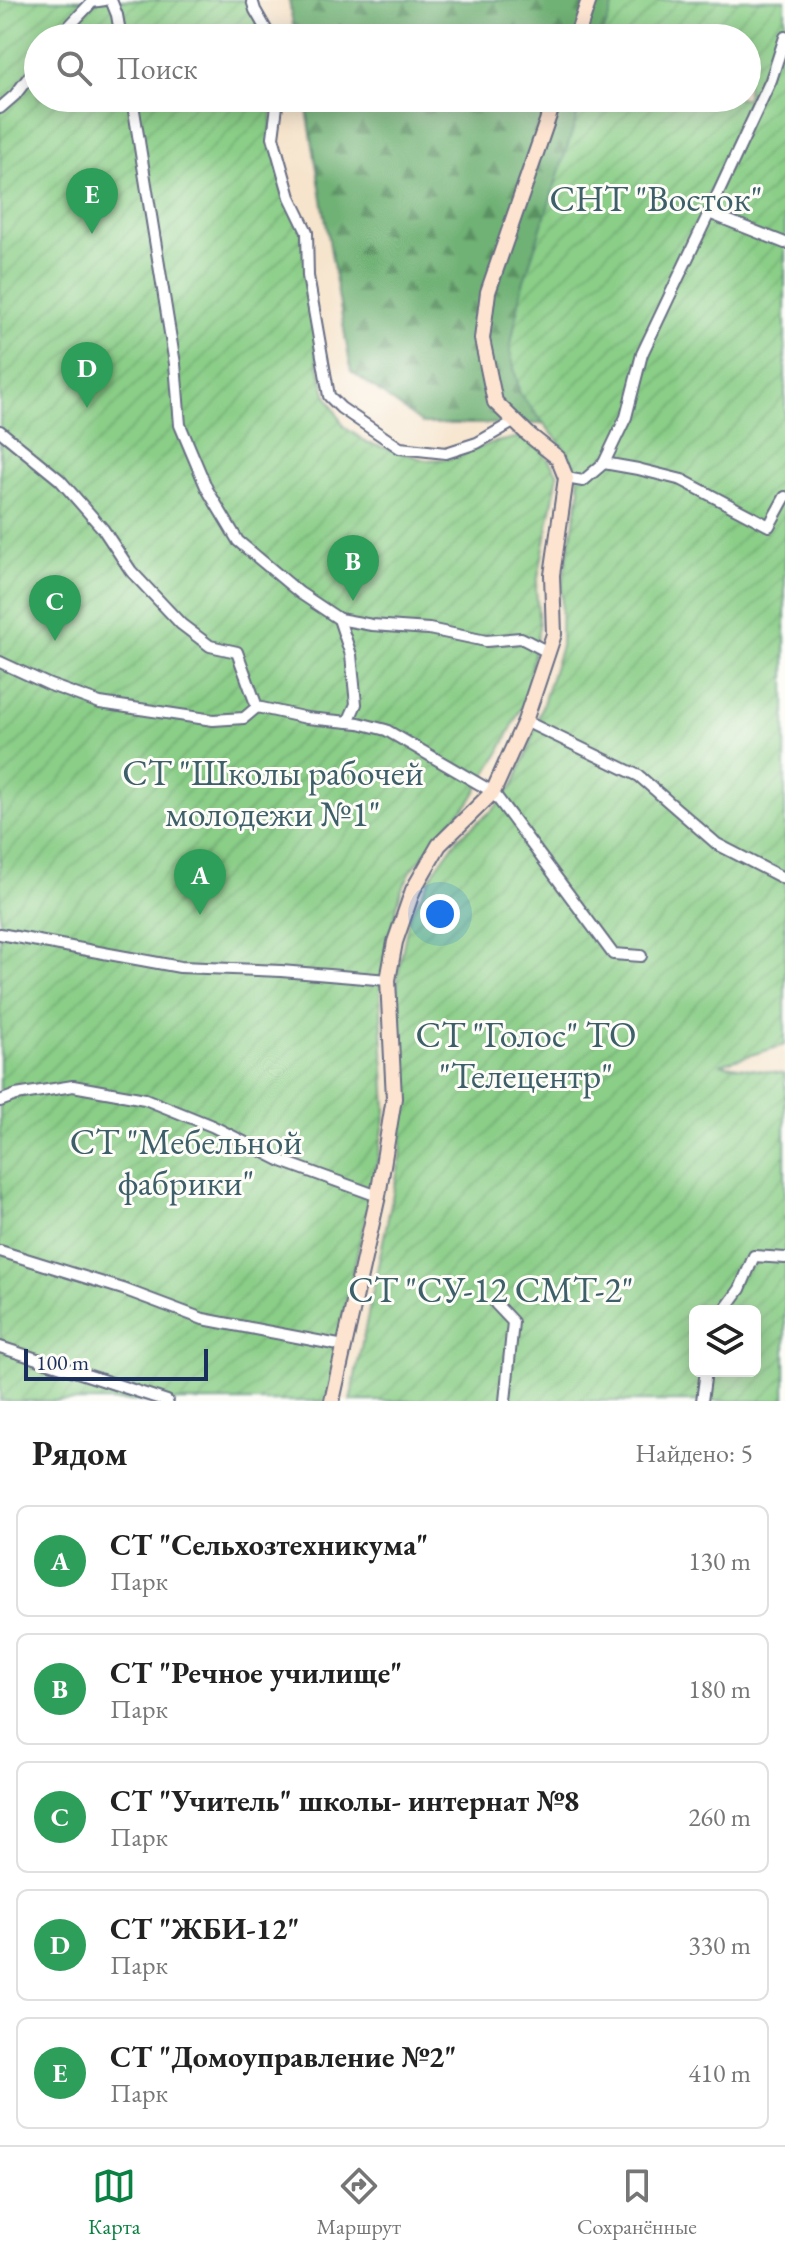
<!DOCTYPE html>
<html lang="ru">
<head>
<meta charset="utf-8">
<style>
  :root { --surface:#fff; --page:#f2f2f2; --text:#222; --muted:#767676; --line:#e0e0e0; --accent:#0b8043 }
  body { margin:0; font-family:"EB Garamond",serif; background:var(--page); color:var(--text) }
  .controls { position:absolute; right:24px; bottom:24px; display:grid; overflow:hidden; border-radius:12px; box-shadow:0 4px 20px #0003 }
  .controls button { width:72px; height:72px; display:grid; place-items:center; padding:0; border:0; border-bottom:2px solid var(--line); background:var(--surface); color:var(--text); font:40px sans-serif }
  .scale { position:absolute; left:24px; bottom:20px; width:184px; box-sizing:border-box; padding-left:8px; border:4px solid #1b2f5e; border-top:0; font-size:22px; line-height:28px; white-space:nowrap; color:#1b2f5e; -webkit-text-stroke:6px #fdfcf7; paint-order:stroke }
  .you { position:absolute; left:440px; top:914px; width:28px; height:28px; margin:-20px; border:6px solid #fff; border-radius:50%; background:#1a73e8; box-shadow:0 0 0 12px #1a73e833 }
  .badge { display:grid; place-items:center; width:52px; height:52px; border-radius:50%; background:var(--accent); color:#fff; font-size:26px; font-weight:700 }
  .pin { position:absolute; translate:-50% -66px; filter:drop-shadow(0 2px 4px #0008) }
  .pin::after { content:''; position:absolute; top:42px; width:28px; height:24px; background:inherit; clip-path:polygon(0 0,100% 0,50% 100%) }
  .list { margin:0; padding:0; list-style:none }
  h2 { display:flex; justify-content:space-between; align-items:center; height:104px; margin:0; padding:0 32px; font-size:34px }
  h2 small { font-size:26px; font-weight:400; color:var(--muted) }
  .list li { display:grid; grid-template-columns:52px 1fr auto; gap:24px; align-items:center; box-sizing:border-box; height:112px; margin:0 16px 16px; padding:0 16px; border:2px solid var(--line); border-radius:12px }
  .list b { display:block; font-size:30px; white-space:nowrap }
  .list p { margin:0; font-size:26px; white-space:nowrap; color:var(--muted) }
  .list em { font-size:26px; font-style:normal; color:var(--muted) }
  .icon { flex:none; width:44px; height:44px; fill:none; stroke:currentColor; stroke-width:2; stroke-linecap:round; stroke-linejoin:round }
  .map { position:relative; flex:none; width:785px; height:1401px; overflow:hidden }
  .search { position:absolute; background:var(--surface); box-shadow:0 4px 20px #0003; left:24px; right:24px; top:24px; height:88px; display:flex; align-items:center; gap:20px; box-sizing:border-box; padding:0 28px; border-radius:44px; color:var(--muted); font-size:30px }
  .sheet { height:744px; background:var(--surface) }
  nav { display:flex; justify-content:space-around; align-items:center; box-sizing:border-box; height:112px; border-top:2px solid var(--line); background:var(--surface); font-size:22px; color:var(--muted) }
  nav a { display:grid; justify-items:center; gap:4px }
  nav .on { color:var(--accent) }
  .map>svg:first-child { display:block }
  .forest { fill:url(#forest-firs); stroke:#457069; stroke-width:2 }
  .garden { fill:url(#garden-furrows); stroke:#527e72; stroke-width:2; fill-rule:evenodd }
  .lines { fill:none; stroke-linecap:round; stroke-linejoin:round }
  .street-casing { stroke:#686e84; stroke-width:14 }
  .secondary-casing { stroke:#686e84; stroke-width:18 }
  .street { stroke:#fff; stroke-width:10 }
  .secondary { stroke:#fde4d1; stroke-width:14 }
  .labels { text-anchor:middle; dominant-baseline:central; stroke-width:6; stroke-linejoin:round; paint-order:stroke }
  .park-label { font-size:36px; fill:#3c5f6a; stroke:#fdfcf7 }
</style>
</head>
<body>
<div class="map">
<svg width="785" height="1401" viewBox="0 0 785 1401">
  <defs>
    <pattern id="forest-firs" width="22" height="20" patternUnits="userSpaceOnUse" patternTransform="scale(2)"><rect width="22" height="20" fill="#6fb174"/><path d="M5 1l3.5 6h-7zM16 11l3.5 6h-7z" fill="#5a9062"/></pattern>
    <pattern id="garden-furrows" width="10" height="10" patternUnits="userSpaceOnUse" patternTransform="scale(2)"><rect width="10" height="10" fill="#8ace87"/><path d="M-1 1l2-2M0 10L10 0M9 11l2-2" fill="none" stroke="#76b177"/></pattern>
  </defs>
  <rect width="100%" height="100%" fill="#fdfcf7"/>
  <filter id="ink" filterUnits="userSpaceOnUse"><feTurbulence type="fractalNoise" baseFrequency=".0125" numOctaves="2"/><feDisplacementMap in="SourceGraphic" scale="16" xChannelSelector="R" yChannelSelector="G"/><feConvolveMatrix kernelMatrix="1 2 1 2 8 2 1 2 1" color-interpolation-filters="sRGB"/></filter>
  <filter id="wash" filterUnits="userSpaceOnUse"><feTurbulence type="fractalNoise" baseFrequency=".006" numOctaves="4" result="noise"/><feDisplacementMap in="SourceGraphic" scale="32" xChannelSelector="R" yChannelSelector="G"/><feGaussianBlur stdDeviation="1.8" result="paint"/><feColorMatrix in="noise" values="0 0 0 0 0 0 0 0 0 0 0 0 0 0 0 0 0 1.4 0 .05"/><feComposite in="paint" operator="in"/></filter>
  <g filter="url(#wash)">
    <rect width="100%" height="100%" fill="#f6e4cc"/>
    <g class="forest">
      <path d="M289,0H705L700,38H295Z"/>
      <path d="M761,79L589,424H423L351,371L305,98H747Z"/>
    </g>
    <g class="garden">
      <path d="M0,0H250L267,38H38V98H273L271,130L301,226L315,317L317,361L327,396L344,427L368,443L426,460L449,459L492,443L524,436L544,453L558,474L536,588L539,626L526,698L499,753L469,803L451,821L411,871L401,891L386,950L380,986L386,1112L374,1180L338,1337L336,1364L328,1401H0Z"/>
      <path d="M615,0H785V1045L720,1064L785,1074V1401H350L401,1155L403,1110L397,979L409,917L435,870L458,838L494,809L514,784L529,748L561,646L562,585L580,490L577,471L568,453L520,394L510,350L522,287L583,98H747V38H602ZM695,1311H755V1371H695Z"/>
    </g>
  </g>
  <g filter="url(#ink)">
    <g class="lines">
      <defs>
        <g id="street">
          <path d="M111,0L117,15L121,38"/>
          <path d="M252,0L255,10L271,38"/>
          <path d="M58,38L92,2L105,0"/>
          <path d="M132,98L175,364L180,425L207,489L238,541L300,593L339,619L351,655L356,704L348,722"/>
          <path d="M278,98L273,137L290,197L307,232L308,276L329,396L341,408L400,448L446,453L477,443L515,421"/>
          <path d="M0,108L15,95L38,65"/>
          <path d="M709,213L771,80L785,37"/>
          <path d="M0,431L60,480L103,529L131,571L181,624L210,646L237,652L257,707L307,718L359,723L386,730L493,792L613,954L641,956"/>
          <path d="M604,463L638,469L682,480L769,526L785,497"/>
          <path d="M566,478L583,481L604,463L626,417L642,354L709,213L785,243"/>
          <path d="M339,619L372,625L429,629L486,641L521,638L548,652"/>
          <path d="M0,662L50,685L100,703L213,720L244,718L257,707"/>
          <path d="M525,721L639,776L717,844L785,879"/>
          <path d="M0,934L180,967L281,971L388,980"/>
          <path d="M0,1101L16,1095L73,1086L145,1099L212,1126L284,1162L378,1196"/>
          <path d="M0,1251L123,1289L203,1319L344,1346"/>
          <path d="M496,1304L513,1322L505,1401"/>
          <path d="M724,1311L740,1289L754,1256L785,1258"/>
          <path d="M0,1347L167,1401"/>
          <path d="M702,1401L706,1371"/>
        </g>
        <g id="secondary">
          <path d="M576,38L589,0"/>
          <path d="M332,1401L378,1196L394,1098L388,980L395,942L413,890L439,845L493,792L525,721L554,634L552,575L566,478L558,458L528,434L495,402L482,339L488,292L555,98"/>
        </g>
      </defs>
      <use href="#street" class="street-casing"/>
      <use href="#secondary" class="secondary-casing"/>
      <use href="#street" class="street"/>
      <use href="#secondary" class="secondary"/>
    </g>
  </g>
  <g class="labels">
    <g class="park-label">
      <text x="656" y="198">СНТ "Восток"</text>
      <text x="273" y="772">СТ "Школы рабочей<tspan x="273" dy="41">молодежи №1"</tspan></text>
      <text x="526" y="1034">СТ "Голос" ТО<tspan x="526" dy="41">"Телецентр"</tspan></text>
      <text x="186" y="1141">СТ "Мебельной<tspan x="186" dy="41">фабрики"</tspan></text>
      <text x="491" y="1289">СТ "СУ-12 СМТ-2"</text>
    </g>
  </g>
</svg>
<div class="controls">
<button><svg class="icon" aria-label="layers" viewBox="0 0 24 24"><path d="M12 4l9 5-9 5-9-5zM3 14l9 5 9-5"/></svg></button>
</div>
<div class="scale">100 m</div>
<div class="you"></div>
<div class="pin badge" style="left:200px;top:915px;background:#2e9e5b">A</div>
<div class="pin badge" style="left:353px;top:601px;background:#2e9e5b">B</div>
<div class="pin badge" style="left:55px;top:641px;background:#2e9e5b">C</div>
<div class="pin badge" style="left:87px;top:408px;background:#2e9e5b">D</div>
<div class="pin badge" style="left:92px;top:234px;background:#2e9e5b">E</div>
<div class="search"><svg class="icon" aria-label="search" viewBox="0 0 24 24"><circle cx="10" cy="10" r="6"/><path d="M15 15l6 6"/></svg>Поиск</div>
</div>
<section class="sheet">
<h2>Рядом<small>Найдено: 5</small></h2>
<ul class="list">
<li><span class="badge" style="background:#2e9e5b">A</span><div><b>СТ &quot;Сельхозтехникума&quot;</b><p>Парк</p></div><em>130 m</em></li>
<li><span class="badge" style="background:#2e9e5b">B</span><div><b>СТ &quot;Речное училище&quot;</b><p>Парк</p></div><em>180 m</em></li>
<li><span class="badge" style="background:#2e9e5b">C</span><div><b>СТ &quot;Учитель&quot; школы- интернат №8</b><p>Парк</p></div><em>260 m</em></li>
<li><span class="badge" style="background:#2e9e5b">D</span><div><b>СТ &quot;ЖБИ-12&quot;</b><p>Парк</p></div><em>330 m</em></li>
<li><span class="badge" style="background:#2e9e5b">E</span><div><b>СТ &quot;Домоуправление №2&quot;</b><p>Парк</p></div><em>410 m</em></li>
</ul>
</section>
<nav>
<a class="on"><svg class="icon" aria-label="map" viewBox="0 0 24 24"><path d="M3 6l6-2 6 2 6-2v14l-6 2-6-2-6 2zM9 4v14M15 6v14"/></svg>Карта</a>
<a><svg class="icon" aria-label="directions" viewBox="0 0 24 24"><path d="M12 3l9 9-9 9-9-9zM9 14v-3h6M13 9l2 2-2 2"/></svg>Маршрут</a>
<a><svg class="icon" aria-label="saved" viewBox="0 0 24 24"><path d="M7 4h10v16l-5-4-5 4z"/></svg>Сохранённые</a>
</nav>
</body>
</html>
